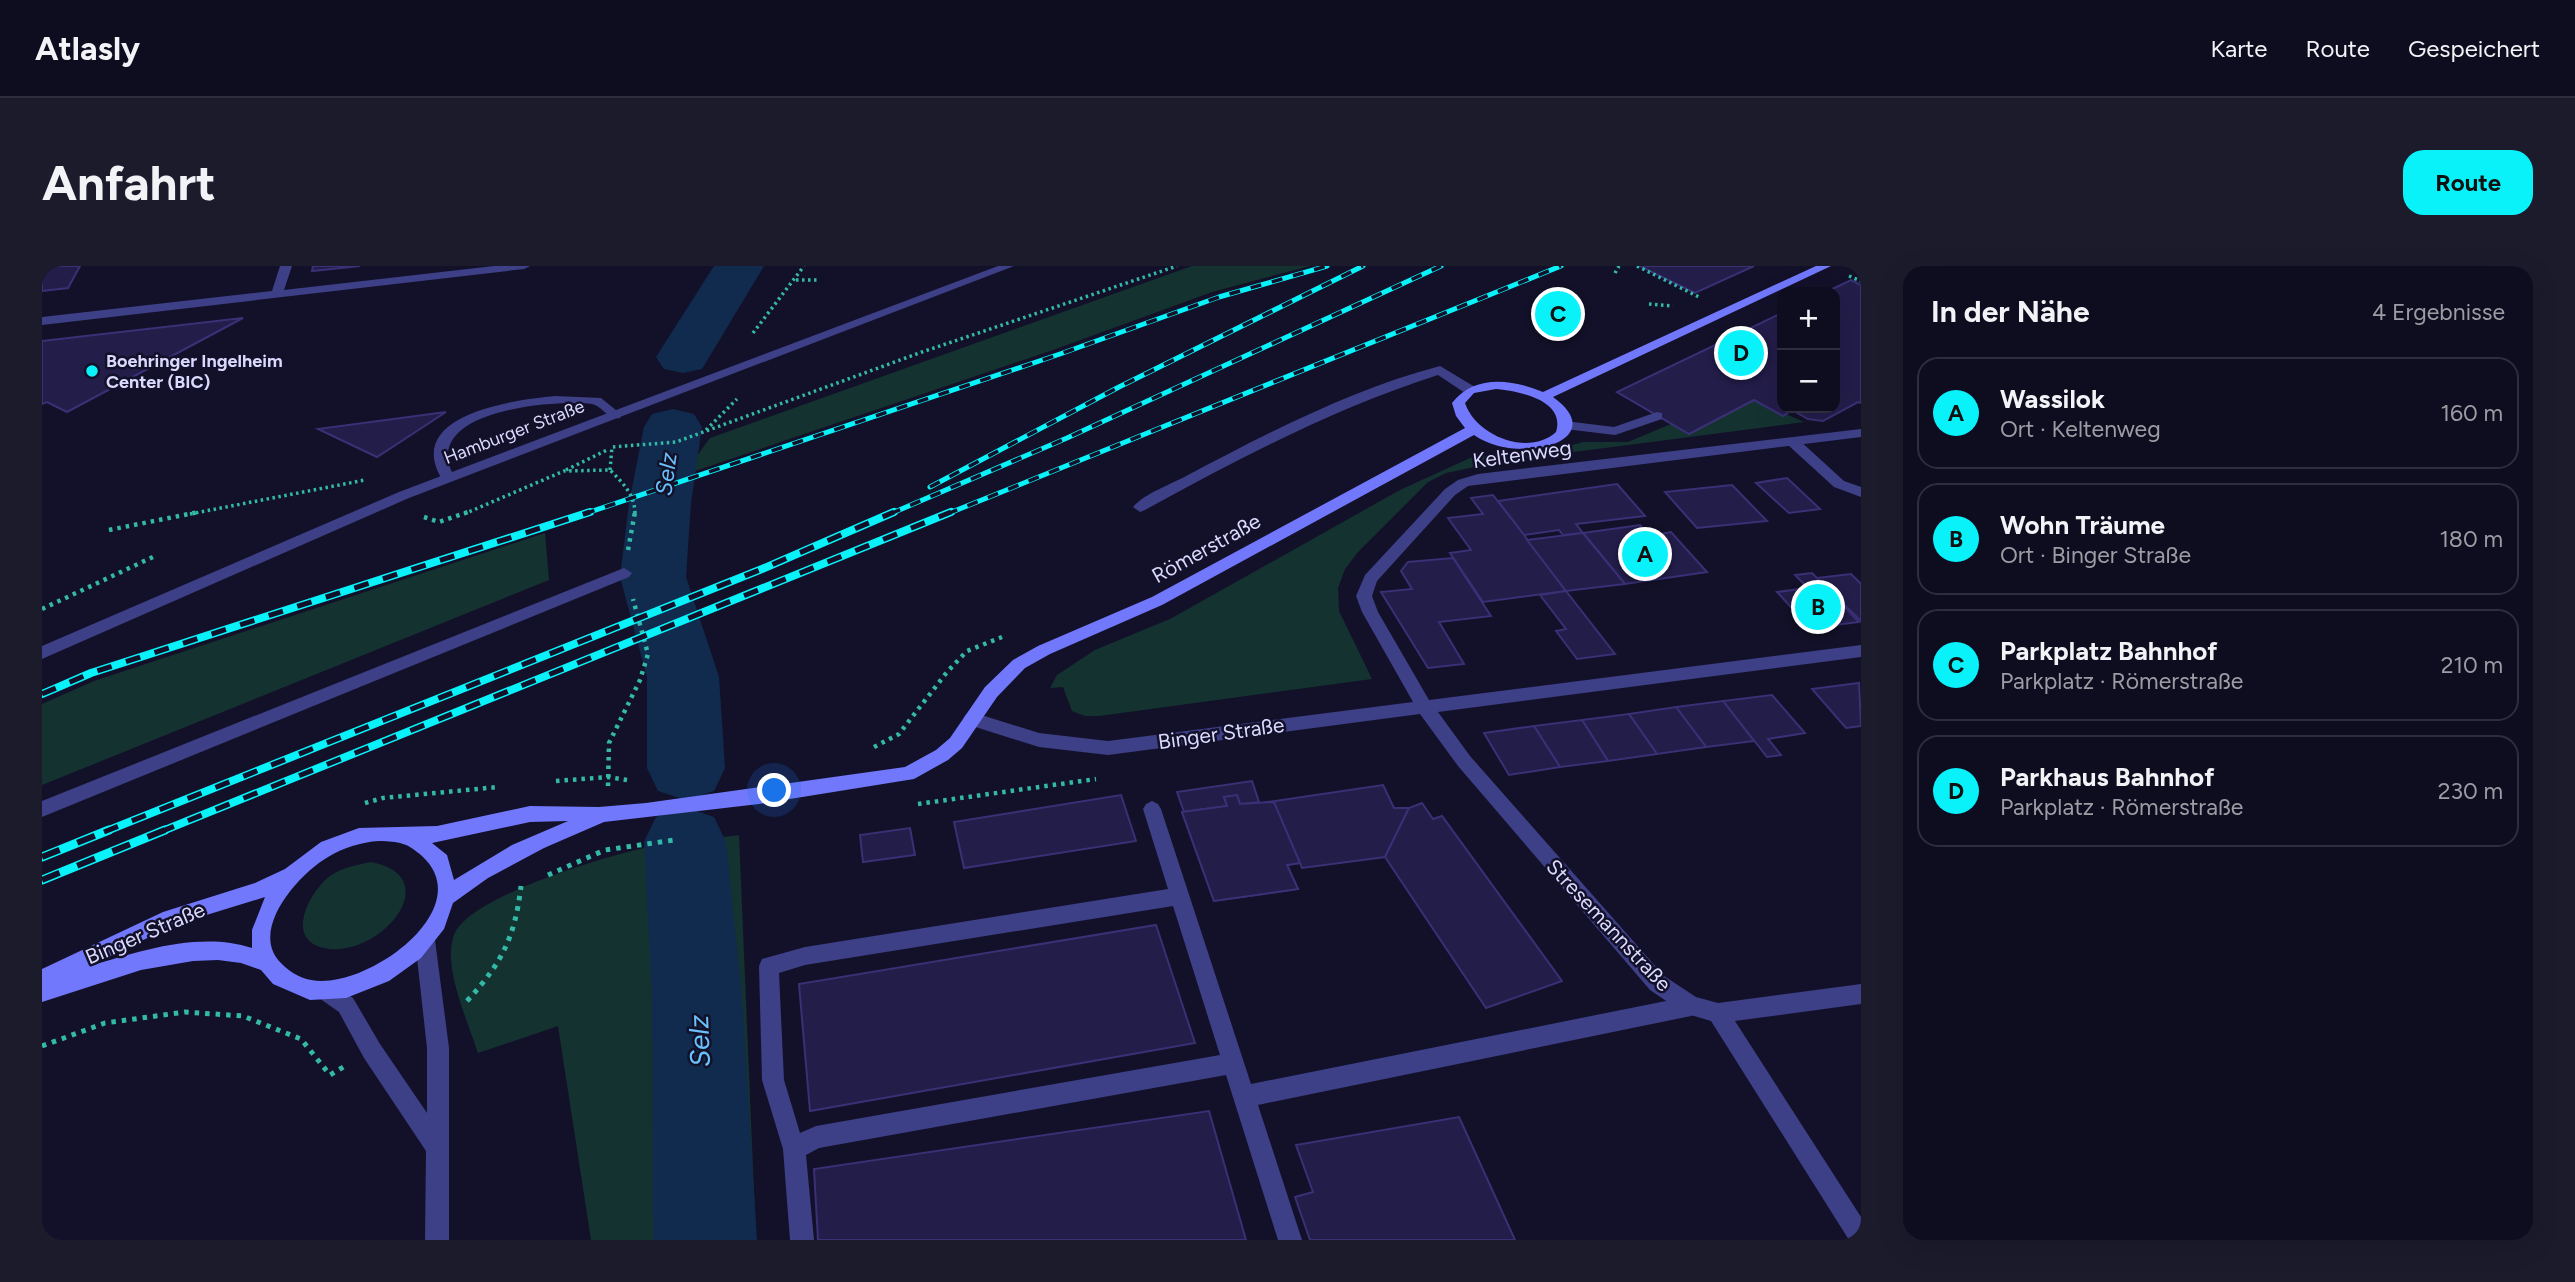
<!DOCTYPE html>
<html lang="de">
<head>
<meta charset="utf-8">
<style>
  :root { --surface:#0e0d1f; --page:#1c1b2c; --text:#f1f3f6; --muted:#9b9ca4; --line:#2e2d3d; --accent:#09f2fa }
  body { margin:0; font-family:Figtree,sans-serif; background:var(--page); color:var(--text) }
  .controls { position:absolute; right:21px; top:21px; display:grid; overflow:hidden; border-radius:14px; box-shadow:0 7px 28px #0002 }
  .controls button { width:63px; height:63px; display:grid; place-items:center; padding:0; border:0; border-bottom:2px solid var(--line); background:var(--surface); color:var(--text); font:35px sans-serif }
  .you { position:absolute; left:733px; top:525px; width:24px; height:24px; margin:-18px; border:5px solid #fff; border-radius:50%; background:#1a73e8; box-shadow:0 0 0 10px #1a73e833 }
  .badge { display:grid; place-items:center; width:46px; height:46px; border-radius:50%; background:var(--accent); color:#111; font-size:23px; font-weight:700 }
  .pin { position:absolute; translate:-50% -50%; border:4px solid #fff; box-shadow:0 2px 7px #0006 }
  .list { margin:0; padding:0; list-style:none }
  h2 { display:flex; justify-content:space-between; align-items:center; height:91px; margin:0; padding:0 28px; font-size:30px }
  h2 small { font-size:23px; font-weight:400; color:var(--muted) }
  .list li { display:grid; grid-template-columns:46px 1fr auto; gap:21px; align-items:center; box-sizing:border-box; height:112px; margin:0 14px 14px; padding:0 14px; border:2px solid var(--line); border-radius:21px }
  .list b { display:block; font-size:26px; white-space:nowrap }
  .list p { margin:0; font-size:23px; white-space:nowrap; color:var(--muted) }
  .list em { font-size:23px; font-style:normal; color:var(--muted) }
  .map { position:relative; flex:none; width:1819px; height:974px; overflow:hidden; border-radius:21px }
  header { display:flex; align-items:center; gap:42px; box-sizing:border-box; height:98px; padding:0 35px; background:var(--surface); border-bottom:2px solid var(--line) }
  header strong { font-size:33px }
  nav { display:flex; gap:38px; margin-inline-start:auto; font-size:24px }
  .intro { display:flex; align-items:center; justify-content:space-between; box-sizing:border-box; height:168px; padding:0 42px }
  h1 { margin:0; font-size:49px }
  .button { padding:18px 32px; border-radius:21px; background:var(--accent); color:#111; font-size:24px; font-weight:700 }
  main { display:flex; gap:42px; padding:0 42px }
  aside { flex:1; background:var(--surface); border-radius:21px; box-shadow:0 7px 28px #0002 }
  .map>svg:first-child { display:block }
  .green { fill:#143330 }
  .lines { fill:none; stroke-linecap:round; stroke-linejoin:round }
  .river { fill:#102b4e; fill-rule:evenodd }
  .building { fill:#231d4a; stroke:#393075; stroke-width:2 }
  .path-far2 { stroke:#33b9a8; stroke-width:3.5; stroke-dasharray:2.5 3.5; stroke-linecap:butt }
  .path-far1 { stroke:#33b9a8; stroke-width:4.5; stroke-dasharray:3.5 5; stroke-linecap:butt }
  .path { stroke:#33b9a8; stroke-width:5; stroke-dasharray:4.5 6; stroke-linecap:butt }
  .service { fill:#3d3f87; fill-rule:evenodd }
  .minor { fill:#3d3f87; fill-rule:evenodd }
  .secondary { fill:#7278fc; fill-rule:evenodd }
  .rail-far2-casing { stroke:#09f2fa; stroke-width:5 }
  .rail-far1-casing { stroke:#09f2fa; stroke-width:8 }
  .rail-casing { stroke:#09f2fa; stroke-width:9 }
  .rail-far2 { stroke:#131129; stroke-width:3.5; stroke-dasharray:11; stroke-linecap:butt }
  .rail-far1 { stroke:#131129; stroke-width:5; stroke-dasharray:15; stroke-linecap:butt }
  .rail { stroke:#131129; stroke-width:6; stroke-dasharray:19; stroke-linecap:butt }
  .poi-dot { fill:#09f2fa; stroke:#131129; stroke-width:2.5 }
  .labels { text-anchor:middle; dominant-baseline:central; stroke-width:5; stroke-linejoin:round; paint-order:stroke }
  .far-poi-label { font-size:18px; font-weight:bold; fill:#dbd9fe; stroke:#131129; text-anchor:start }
  .far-street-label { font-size:18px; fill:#dbd9fe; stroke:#131129 }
  .street-label { font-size:21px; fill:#dbd9fe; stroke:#131129 }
  .water-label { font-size:23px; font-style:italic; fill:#6ac2fc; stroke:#131129 }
  .near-water-label { font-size:28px; font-style:italic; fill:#6ac2fc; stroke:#131129 }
</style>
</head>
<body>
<header>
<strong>Atlasly</strong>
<nav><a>Karte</a><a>Route</a><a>Gespeichert</a></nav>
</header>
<div class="intro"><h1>Anfahrt</h1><a class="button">Route</a></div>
<main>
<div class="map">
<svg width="1819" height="974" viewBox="0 0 1819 974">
  <rect width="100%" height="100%" fill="#131129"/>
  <g class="green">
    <path d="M1150,0H1268L1170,26L1011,84L641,209L668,172Z"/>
    <path d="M1712,134L1762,156L1456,196L1404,207L1386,216L1316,286L1303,303L1296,322L1297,345L1330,413L1057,450H1043L1030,445L1021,421L1008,422L1015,409L1053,384L1128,353L1358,224L1428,192L1459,187L1495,189L1541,176H1586L1629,158L1647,168Z"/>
    <path d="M503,267L507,314L0,519V438L52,415Z"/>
    <path d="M697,569L714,974H549L516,760L436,787C426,755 400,701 412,669C425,631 567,589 607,581C636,575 667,573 697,569Z"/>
    <path d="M329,596C407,611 337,694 282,682C242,673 268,625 288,610C301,601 315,599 329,596Z"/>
  </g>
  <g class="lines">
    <g class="river">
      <path d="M672,0H722L660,103L641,107L622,103L614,91Z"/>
      <path d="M631,143L652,148L660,161L649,237L644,311L677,411L683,502L672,525L644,534L616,525L605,502V411L578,311L587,237L602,161L610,148Z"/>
      <path d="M643,541L672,551L684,576L700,730L715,974H611L610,730L602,576L614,551Z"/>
    </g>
  </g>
  <g class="building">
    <path d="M0,0H38L26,22L0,25Z"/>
    <path d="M271,0H318L270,5Z"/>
    <path d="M1598,0H1712L1653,27Z"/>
    <path d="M1809,14L1819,19V137L1816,136L1781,155L1766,153L1750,144L1741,150L1712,134L1647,168L1575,126L1740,47V142H1793V26H1784Z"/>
    <path d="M201,52L25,146L5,136L0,138V75Z"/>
    <path d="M404,146L335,191L276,163Z"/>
    <path d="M1745,212L1778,243L1747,247L1714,217Z"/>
    <path d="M1575,218L1603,250L1534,258L1541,267L1521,269L1517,264L1482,269L1456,235Z"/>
    <path d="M1690,219L1725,255L1655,262L1623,226Z"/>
    <path d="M1451,229L1482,269L1524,325L1441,336L1408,287L1429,284L1406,252L1441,248L1429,232Z"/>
    <path d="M1598,259L1607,270L1629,266L1665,306L1583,318L1541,267Z"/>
    <path d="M1541,267L1583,318L1524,325L1485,274Z"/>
    <path d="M1411,292L1449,350L1397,356L1422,398L1386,402L1339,326L1370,323L1359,305L1366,296Z"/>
    <path d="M1770,307L1775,312L1817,356L1768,362L1735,326L1766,322L1753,309Z"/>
    <path d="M1809,308L1819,318V355L1775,312Z"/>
    <path d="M1524,325L1573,388L1535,393L1514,365L1524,363L1498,329Z"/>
    <path d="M1817,417L1819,460L1804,462L1770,423Z"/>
    <path d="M1730,429L1763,467L1726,473L1739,489L1725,491L1681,435Z"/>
    <path d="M1681,435L1712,475L1664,481L1634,441Z"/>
    <path d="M1634,441L1664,481L1615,488L1587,448Z"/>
    <path d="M1587,448L1615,488L1566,495L1540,454Z"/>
    <path d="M1540,454L1566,495L1518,501L1492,460Z"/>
    <path d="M1492,460L1518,501L1467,509L1442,467Z"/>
    <path d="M1210,515L1217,536L1142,546L1135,526Z"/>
    <path d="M1341,519L1352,542H1367L1343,591L1260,602L1258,597L1245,599L1256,623L1172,635L1140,546L1185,540L1182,531L1195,529L1198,538L1219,537Z"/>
    <path d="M1079,529L1094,575L922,602L912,556Z"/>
    <path d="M1195,529L1198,538L1232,536L1258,597L1245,599L1256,623L1172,635L1140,546L1185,540L1182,531Z"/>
    <path d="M1380,537L1391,553L1400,550L1520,715L1444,742L1343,591L1367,542Z"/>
    <path d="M868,562L873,589L821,596L818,569Z"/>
    <path d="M1114,659L1153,777L768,845L757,718Z"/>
    <path d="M1167,845L1204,974H776L772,903Z"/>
    <path d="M1417,851L1473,974H1268L1253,931L1271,926L1254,879Z"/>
  </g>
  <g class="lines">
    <g class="path-far2">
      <path d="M1595,0L1657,31"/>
      <path d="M1573,7L1577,0"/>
      <path d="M1807,10L1819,15"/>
      <path d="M754,14H776"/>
      <path d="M1607,38L1631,40"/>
      <path d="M711,67L762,0"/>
      <path d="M664,164L695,133"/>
      <path d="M524,204L567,183"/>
      <path d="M568,204L570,181L634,176L880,86L1135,0"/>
      <path d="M148,248L323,214"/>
      <path d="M422,248L522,205L568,204C581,217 593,229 593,248"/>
    </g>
    <g class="path-far1">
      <path d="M382,251L397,256L426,246"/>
      <path d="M67,264L157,246"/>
      <path d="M586,284L593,246"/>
      <path d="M0,343L113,290"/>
      <path d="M832,481L857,468L905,406L925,385L960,371"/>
      <path d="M514,515L566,511L585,514"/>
      <path d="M566,520L567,477L598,414L606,388L591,333"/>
      <path d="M323,537L341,532L456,521"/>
      <path d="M876,538L1054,513"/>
    </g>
    <g class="path">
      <path d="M506,609L563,584L632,574"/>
      <path d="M425,735C460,697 473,671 479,620"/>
      <path d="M0,780L63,757L143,746L201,750L259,773L288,809L303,800"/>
    </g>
    <g class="service">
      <path d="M238,0H250L242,24L452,0H488L482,3L0,59V51L230,25Z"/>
      <path d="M1398,100L1433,121V127H1423L1396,109C1293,142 1198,192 1103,244L1098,246L1091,241C1103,227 1130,218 1146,209C1226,167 1310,123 1398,100Z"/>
      <path d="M513,130L559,132L580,149L578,152C565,154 562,141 550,138C545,137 539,137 534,137C494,136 376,149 413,212L406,216L401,215C359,149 471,134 513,130Z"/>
      <path d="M1615,146L1620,147V153L1573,169L1523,163L1516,159L1523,155L1572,161Z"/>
      <path d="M1751,172L1756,173L1802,215L1819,221V231L1792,221L1746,179V173Z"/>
      <path d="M582,302L590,307L587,311L0,551V535Z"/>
      <path d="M1110,535L1116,538L1119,543L1209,818L1649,730L1656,733L1659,740L1656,747L1649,750L1216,839L1260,974H1236L1184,809L777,882L764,889L772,974H748L741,883L720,814L717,700L720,693L763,681L1126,623L1101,543L1104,538ZM1131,640L1178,789L774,860L758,867L742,814L737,707L763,699Z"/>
    </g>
    <g class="minor">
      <path d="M956,0H972L367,232L0,393V380L357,226Z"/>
      <path d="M1819,163V171L1426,220L1413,229L1335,315L1330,330L1336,346L1387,434L1819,379V391L1396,446L1428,490L1622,710L1654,731L1676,737L1819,718V738L1693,755L1819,951V974H1807L1669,755L1642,747L1608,724L1416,500L1378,448L1066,489L997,481L924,458L921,453L924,448L930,446L997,467L1066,475L1371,436L1320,346L1314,330L1323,309L1403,223L1416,214L1436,208Z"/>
      <path d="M383,665L390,668L393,674L407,782V974H383L384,885L322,792L297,746L277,732L274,725L277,718L284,715L311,732L338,778L385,847V782L373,674L376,668Z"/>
    </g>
    <path class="secondary" d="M1774,0H1789L1511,131C1571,174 1478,201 1432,169L1120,339L1008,388L983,402L955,431L920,482L906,494L872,513L717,538L562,556L502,582L446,612L411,637L402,663L379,692L347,715L304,732L268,734L231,718L219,704L199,697L176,694L151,695L99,704L0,736V703L121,646L213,617L243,603L279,576L317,562L395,560L488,540L557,541L604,537L863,501L894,484L908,472L943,421L971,394L996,380L1110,331L1423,162L1414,150L1410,137C1432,108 1470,113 1501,126ZM1454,123C1476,125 1524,134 1514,166C1487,191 1434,170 1423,137L1432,127ZM526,555L470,579L412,614L405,589L390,577L488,556ZM337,575C358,576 364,576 380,590C438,643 323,725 269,714C257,712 245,704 237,695C208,662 258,607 286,591C301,582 319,576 337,575ZM223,631L210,664V682C158,665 98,685 48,700L132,659Z"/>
    <defs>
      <g id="rail-far2">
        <path d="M888,221L1077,121L1321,0"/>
        <path d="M542,248L1018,88L1177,31L1285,0"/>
        <path d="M848,248L1025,172L1399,0"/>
        <path d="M905,248L1519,0"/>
      </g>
      <g id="rail-far1">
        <path d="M0,428L49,407L548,246"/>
        <path d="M62,566L720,303L852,246"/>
        <path d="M118,566L909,246"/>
      </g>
      <g id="rail">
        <path d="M0,591L67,564"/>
        <path d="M0,614L123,564"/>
      </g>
    </defs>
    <use href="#rail-far2" class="rail-far2-casing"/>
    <use href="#rail-far1" class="rail-far1-casing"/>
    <use href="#rail" class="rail-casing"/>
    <use href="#rail-far2" class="rail-far2"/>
    <use href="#rail-far1" class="rail-far1"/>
    <use href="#rail" class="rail"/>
  </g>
  <circle class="poi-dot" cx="50" cy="105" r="7"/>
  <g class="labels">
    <g class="far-poi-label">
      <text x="64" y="95">Boehringer Ingelheim<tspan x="64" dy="21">Center (BIC)</tspan></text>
    </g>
    <g class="far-street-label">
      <text transform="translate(472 166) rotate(-21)">Hamburger Straße</text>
    </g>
    <g class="street-label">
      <text transform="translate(1480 188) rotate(-8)">Keltenweg</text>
      <text transform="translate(1164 282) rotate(-29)">Römerstraße</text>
      <text transform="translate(1179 467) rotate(-8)">Binger Straße</text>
      <text transform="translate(1567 659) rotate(47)">Stresemannstraße</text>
      <text transform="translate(103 667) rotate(-23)">Binger Straße</text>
    </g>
    <g class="water-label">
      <text transform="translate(624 208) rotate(-82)">Selz</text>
    </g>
    <g class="near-water-label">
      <text transform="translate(657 775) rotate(-92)">Selz</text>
    </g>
  </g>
</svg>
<div class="controls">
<button>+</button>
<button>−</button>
</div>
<div class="you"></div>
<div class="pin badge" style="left:1603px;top:288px">A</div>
<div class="pin badge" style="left:1776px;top:341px">B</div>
<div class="pin badge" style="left:1516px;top:48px">C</div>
<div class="pin badge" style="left:1699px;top:87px">D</div>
</div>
<aside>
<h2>In der Nähe<small>4 Ergebnisse</small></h2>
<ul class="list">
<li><span class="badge">A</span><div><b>Wassilok</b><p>Ort · Keltenweg</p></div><em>160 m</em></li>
<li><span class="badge">B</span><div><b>Wohn Träume</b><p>Ort · Binger Straße</p></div><em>180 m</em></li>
<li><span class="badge">C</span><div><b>Parkplatz Bahnhof</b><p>Parkplatz · Römerstraße</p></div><em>210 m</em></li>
<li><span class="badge">D</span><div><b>Parkhaus Bahnhof</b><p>Parkplatz · Römerstraße</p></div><em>230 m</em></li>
</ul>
</aside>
</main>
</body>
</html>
